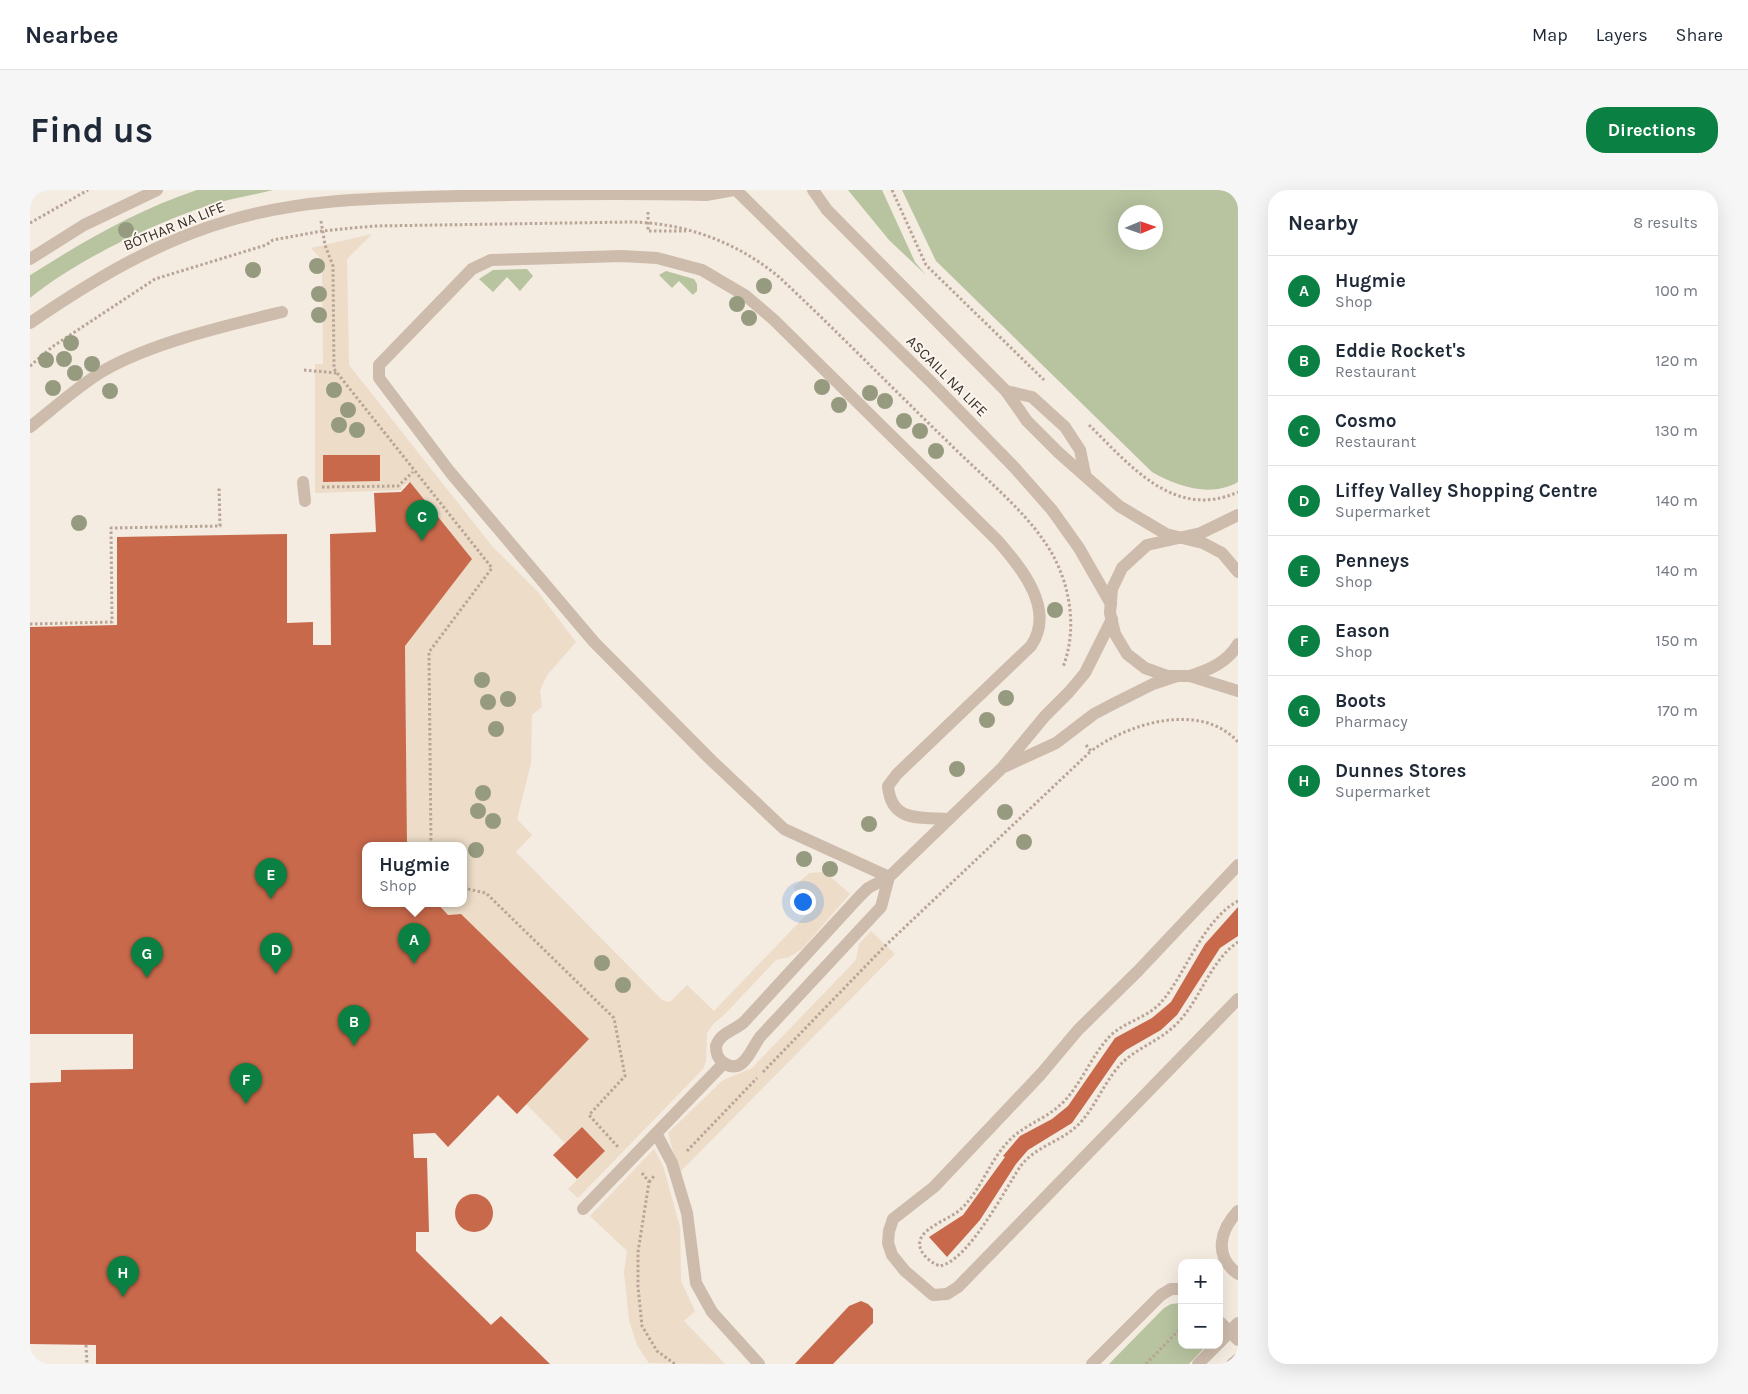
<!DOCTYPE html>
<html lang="en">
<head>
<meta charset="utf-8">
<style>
  :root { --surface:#fff; --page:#f6f6f7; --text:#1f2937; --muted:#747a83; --line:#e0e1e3; --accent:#0b8043 }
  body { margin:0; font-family:Karla,sans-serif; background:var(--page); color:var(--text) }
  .controls { position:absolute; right:15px; bottom:15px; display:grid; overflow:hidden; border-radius:10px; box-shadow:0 5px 20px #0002 }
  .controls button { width:45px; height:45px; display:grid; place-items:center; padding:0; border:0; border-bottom:1px solid var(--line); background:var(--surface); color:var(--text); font:25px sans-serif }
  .compass { position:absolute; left:1088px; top:15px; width:45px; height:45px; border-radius:50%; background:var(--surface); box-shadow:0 5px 20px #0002; rotate:88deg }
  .you { position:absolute; left:772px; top:711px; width:18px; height:18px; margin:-12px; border:4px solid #fff; border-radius:50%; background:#1a73e8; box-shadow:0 0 0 8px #1a73e833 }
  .badge { display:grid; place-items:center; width:32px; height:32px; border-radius:50%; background:var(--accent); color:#fff; font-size:16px; font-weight:700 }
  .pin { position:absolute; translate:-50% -41px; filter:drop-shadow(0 1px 2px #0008) }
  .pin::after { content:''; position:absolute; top:26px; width:18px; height:15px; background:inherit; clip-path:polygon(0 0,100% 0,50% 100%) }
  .popup { position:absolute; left:332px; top:652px; width:105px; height:65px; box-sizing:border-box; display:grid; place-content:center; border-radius:10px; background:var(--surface); filter:drop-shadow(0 1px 4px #0005); font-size:16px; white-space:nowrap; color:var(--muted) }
  .popup b { font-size:19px; color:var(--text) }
  .popup::after { content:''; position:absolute; left:50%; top:100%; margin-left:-10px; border:10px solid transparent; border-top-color:var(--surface) }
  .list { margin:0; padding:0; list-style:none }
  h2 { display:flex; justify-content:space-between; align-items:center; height:65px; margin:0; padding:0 20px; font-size:21px }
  h2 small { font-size:16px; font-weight:400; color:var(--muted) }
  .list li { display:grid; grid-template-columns:32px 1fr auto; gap:15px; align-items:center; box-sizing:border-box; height:70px; padding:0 20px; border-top:1px solid var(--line) }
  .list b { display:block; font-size:19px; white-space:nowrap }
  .list p { margin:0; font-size:16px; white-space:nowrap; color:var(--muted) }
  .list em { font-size:16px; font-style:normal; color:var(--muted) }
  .map { position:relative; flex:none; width:1208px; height:1174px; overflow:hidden; border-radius:20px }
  header { display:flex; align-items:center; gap:30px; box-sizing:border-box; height:70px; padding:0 25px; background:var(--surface); border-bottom:1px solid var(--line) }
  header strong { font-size:24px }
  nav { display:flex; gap:28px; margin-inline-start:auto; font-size:18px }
  .intro { display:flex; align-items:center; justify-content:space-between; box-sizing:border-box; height:120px; padding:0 30px }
  h1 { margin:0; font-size:35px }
  .button { padding:12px 22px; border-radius:20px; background:var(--accent); color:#fff; font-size:18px; font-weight:700 }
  main { display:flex; gap:30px; padding:0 30px }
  aside { flex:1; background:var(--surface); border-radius:20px; box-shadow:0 5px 20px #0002 }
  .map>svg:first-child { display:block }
  .green { fill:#b8c4a0; fill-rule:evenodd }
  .plaza { fill:#ecdcc8 }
  .building { fill:#c8694b }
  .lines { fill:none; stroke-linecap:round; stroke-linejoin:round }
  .path { stroke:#b9a596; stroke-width:3; stroke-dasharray:2.5 2.5; stroke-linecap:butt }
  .service { stroke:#cdbbac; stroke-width:12 }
  .minor { stroke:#cdbbac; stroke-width:12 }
  .tertiary { stroke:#cdbbac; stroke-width:12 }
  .tree { fill:#969b7f }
  .labels { text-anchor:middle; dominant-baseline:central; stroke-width:4; stroke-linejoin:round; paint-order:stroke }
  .street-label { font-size:15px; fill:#3b302b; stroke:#fbf5ee }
</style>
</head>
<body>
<header>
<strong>Nearbee</strong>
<nav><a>Map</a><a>Layers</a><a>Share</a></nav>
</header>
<div class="intro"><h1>Find us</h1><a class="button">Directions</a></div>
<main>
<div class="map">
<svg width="1208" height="1174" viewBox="0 0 1208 1174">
  <rect width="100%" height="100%" fill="#f4ebe1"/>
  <g class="green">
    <path d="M167,0H243C224,5 203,8 184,14C127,31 45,71 0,108V85L2,84C54,51 107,20 167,0Z"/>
    <path d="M818,0H852L885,72L896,85L859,50Z"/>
    <path d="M872,0H1208V292C1180,308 1147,296 1122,282L906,71ZM1096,22H1126V52H1096Z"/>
    <path d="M497,79L503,86L490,101L477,87L463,102L449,89L463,80Z"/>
    <path d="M636,81L664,89L667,94V101L663,105L649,91L642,98L629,85Z"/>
    <path d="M1152,1113V1155H1177L1159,1174H1079L1134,1118L1141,1114Z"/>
  </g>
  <g class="plaza">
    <path d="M342,44L317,69L319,175L462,356L508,402L546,452L517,485L510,501L512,517L502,525L501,573L487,629L502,645L486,662L632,810L640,812L657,795L684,821L777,724L772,719L764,697L779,683L795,682L820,704L772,759L759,767L746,770L694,825L684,833L677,843L676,871L673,879L548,1008L538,999L575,961L552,937L535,953L496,914L559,849L431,724L418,725L407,713H433V655H377L375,456L441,369L380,292L371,297L373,300L285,303V174H293L292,70L281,58Z"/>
    <path d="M841,741L865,764L649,983L638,943L693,890L722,878L826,770L829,754Z"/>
    <path d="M624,959L633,976L650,1037L651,1091L665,1121L654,1131L695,1174L619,1173L607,1155L599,1130L594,1082L597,1061L560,1026Z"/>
  </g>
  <g class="building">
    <path d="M293,265H350V291L293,292Z"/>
    <path d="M380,292L442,369L375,456L377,655H335V713H407L418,725L431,724L559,849L487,924L468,905L418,957L405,943L383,944L384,968H397L399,1042H386V1061L461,1135L471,1126L520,1174H66V1155L0,1154V893L31,892V880L103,879V844H0V437L87,435V347L257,344V433L283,432V455H301L300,344L346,342L344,303L371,302Z"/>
    <path d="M1208,717V746L1190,758L1147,825L1131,840L1096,860L1088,867L1042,933L998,960L986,974L950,1030L917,1067L899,1047L933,1025L975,967L973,966L990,946L1022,929L1038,916L1085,848L1122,828L1141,812L1175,754Z"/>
    <path d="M552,937L575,961L547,989L523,965Z"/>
    <circle cx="444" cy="1023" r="19"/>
    <path d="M831,1111L838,1114L843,1119V1133L803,1174H765L819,1116Z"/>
  </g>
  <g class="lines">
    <g class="path">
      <path d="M862,0L896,75L1014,190"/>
      <path d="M618,22V41H656"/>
      <path d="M291,31L295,55L303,76L304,179L462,378L399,462L401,655"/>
      <path d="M0,33L58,0"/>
      <path d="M0,176L22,157L125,89L236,55L243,50L292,41L344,36L601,32C655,33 707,52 749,87C807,141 862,198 919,253C949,283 991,317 1014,351C1039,386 1049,436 1033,477"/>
      <path d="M274,180L307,183"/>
      <path d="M1059,235C1099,274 1144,331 1208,302"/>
      <path d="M292,297L368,296L383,282"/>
      <path d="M0,434L82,432L81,338L190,336L189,296"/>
      <path d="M1056,555L1061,561C1099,533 1171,511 1208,552"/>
      <path d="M433,698L456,703L584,828L595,886L559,925L588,957"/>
      <path d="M1208,711C1173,730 1157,781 1133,810C1119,828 1095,831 1080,846C1060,867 1050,898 1029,916C1012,931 991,936 976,954C959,973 950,1001 931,1019C920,1029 898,1035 891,1048C885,1060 900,1073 910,1076C939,1070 974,1001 990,977C1005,956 1031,952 1048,935C1066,917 1074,891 1092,873C1106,859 1126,852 1141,839C1170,815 1177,773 1208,752"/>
      <path d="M733,882L856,755L1061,561"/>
      <path d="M657,961L727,888"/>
      <path d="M612,983L619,992L608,1062V1097L612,1136L627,1161L645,1174"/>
      <path d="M619,992L625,985"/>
      <path d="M56,1155L57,1174"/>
      <path d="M1116,1174L1152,1137"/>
    </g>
    <g class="service">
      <path d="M0,237C24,218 47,197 73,181C121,153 198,135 252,122"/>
      <path d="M273,292L275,311"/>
      <path d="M976,576L1026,553L1064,524L1083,514L1123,494L1147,486"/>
      <path d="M1208,675L1108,781L1048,840L1011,884L904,997L863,1029L859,1041L858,1053L862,1065L875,1081L903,1105L917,1104L928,1097L1208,809"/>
      <path d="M859,687L754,639L681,570L564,452L420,282L349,188V175L442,79L461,70L592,66L627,68L672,80L716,106L744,130L968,351C991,378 1026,419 1001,456L867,584L858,596C861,633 891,627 919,629"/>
      <path d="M859,687L851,717L730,847C721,859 713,886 694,873C687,868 686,863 686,856C691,842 704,841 714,832L829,707L838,698L859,687L972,578L1015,526L1039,502L1055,483L1082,429"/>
      <path d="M627,945L642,973L657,1023L666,1093L682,1122L729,1174"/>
      <path d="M553,1019L694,873"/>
      <path d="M1208,1021C1190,1040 1183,1066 1208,1084"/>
      <path d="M1189,1131L1208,1150"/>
      <path d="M1189,1153L1208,1133"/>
      <path d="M1062,1174L1131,1105L1141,1099H1152"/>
      <path d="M1168,1174L1187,1155"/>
      <path d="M1202,1174L1208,1169"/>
    </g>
    <g class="minor">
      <path d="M706,0L902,193L984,277L1022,320L1049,358L1081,414"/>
      <path d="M783,0L797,20L976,201L997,231L1029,263L1089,316L1136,344L1173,353L1192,363L1208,382"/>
      <path d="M976,201L1002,207L1035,237L1050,260L1055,284"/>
      <path d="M1208,325L1171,343L1117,355L1092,378L1082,399L1080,423L1085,444L1097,464L1115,478L1137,486H1160L1208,501"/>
      <path d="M1160,486C1179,480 1198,472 1208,454"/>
    </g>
    <g class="tertiary">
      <path d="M0,69L54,35L127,0"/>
      <path d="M0,133C63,90 127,51 201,30C276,8 353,8 430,6C512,4 594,3 676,5L704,0"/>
    </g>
  </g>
  <g class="tree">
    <circle cx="96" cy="40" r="8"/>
    <circle cx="287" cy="76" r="8"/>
    <circle cx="223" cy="80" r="8"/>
    <circle cx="734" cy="96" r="8"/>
    <circle cx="289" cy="104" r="8"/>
    <circle cx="707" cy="114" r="8"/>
    <circle cx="289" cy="125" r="8"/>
    <circle cx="719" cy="128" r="8"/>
    <circle cx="41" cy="153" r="8"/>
    <circle cx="34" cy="169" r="8"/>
    <circle cx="16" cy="170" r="8"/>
    <circle cx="62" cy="174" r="8"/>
    <circle cx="45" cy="183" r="8"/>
    <circle cx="792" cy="197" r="8"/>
    <circle cx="23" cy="198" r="8"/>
    <circle cx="304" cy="200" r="8"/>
    <circle cx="80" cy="201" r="8"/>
    <circle cx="840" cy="203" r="8"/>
    <circle cx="855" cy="211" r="8"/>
    <circle cx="809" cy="215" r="8"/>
    <circle cx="318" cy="220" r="8"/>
    <circle cx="874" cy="231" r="8"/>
    <circle cx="309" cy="235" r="8"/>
    <circle cx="327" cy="240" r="8"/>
    <circle cx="890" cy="241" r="8"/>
    <circle cx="906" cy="261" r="8"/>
    <circle cx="49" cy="333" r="8"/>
    <circle cx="1025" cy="420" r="8"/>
    <circle cx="452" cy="490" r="8"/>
    <circle cx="976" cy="508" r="8"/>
    <circle cx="478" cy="509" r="8"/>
    <circle cx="458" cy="512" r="8"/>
    <circle cx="957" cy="530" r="8"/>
    <circle cx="466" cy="539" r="8"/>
    <circle cx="927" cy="579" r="8"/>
    <circle cx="453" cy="603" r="8"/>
    <circle cx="448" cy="621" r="8"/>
    <circle cx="975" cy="622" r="8"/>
    <circle cx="463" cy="631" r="8"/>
    <circle cx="839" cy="634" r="8"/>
    <circle cx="994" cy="652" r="8"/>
    <circle cx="446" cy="660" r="8"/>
    <circle cx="774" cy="669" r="8"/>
    <circle cx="800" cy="679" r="8"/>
    <circle cx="572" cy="773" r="8"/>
    <circle cx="593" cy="795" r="8"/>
  </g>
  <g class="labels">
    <g class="street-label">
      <text transform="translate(144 36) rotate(-22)">BÓTHAR NA LIFE</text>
      <text transform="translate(917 186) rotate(45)">ASCAILL NA LIFE</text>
    </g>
  </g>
</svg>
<div class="controls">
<button>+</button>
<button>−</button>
</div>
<svg class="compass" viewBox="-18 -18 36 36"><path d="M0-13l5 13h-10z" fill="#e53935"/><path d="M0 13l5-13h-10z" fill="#747a83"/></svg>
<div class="you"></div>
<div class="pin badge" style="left:384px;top:774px">A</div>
<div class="popup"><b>Hugmie</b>Shop</div>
<div class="pin badge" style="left:324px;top:856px">B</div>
<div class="pin badge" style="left:392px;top:351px">C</div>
<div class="pin badge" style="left:246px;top:784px">D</div>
<div class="pin badge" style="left:241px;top:709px">E</div>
<div class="pin badge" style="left:216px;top:914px">F</div>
<div class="pin badge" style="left:117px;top:788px">G</div>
<div class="pin badge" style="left:93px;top:1107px">H</div>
</div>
<aside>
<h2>Nearby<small>8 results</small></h2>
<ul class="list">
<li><span class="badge">A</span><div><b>Hugmie</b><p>Shop</p></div><em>100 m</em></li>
<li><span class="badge">B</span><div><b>Eddie Rocket's</b><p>Restaurant</p></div><em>120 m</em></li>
<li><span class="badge">C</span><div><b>Cosmo</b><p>Restaurant</p></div><em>130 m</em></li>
<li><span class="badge">D</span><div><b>Liffey Valley Shopping Centre</b><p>Supermarket</p></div><em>140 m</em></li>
<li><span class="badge">E</span><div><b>Penneys</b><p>Shop</p></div><em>140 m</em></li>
<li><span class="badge">F</span><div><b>Eason</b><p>Shop</p></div><em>150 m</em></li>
<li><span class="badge">G</span><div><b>Boots</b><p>Pharmacy</p></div><em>170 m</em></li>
<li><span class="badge">H</span><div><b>Dunnes Stores</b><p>Supermarket</p></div><em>200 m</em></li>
</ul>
</aside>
</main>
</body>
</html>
